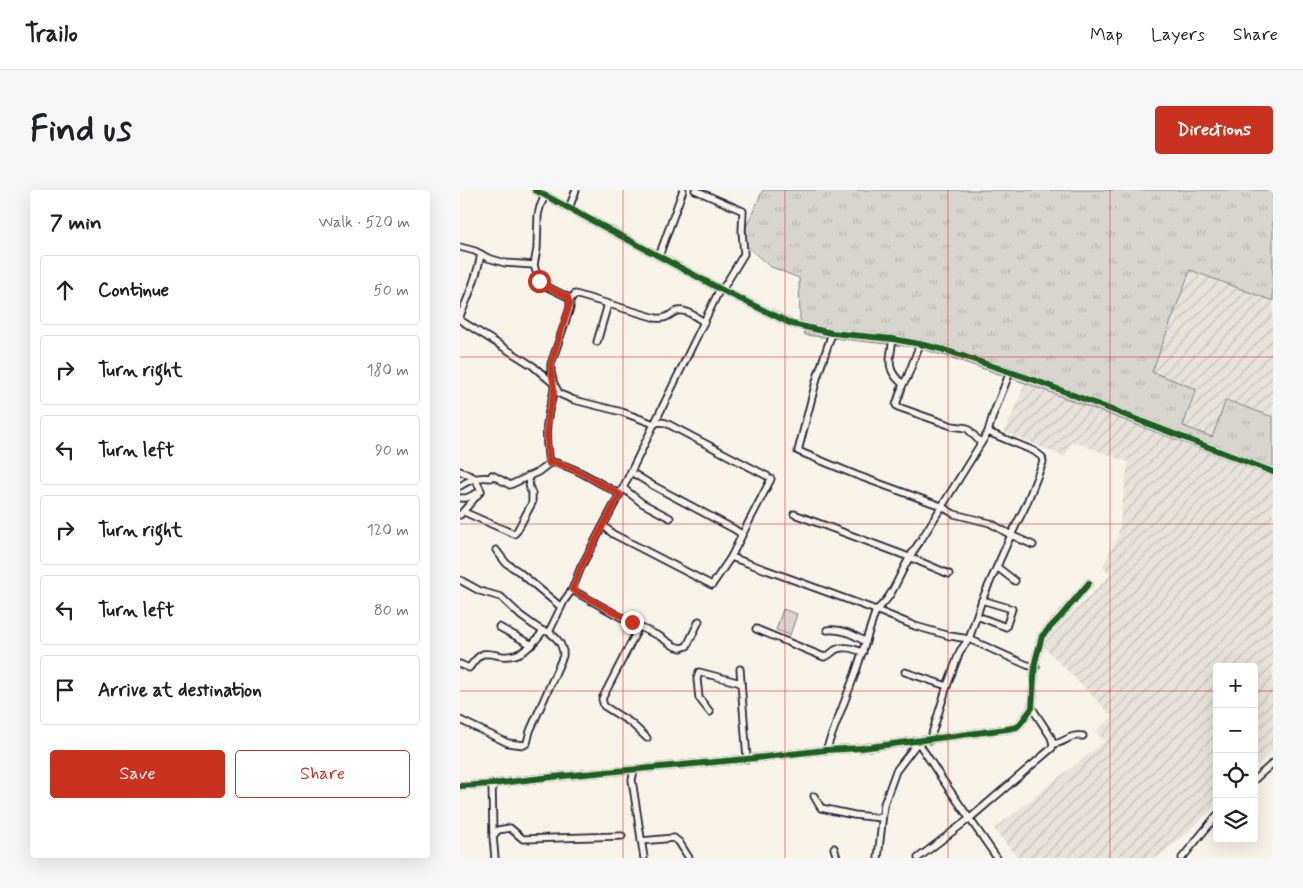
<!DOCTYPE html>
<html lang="en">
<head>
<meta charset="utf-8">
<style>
  :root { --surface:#fff; --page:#f6f6f6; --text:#202124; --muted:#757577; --line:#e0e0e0; --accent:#c8321e }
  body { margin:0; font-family:Mynerve,sans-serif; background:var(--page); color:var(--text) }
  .controls { position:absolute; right:15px; bottom:15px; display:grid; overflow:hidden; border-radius:5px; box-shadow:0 5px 20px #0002 }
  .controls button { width:45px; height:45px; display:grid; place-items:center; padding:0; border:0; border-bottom:1px solid var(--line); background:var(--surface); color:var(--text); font:25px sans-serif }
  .stop { position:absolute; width:15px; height:15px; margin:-11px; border:4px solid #c8321e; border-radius:50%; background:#fff }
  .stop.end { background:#c8321e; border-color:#fff; box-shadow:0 1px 5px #0008 }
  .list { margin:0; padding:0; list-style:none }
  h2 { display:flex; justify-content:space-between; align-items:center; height:65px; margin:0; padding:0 20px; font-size:21px }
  h2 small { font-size:16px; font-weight:400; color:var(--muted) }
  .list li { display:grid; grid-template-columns:32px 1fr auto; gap:15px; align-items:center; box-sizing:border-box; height:70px; margin:0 10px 10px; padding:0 10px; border:1px solid var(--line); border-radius:5px }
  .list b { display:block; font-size:19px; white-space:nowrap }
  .list em { font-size:16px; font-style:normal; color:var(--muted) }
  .actions { display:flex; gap:10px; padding:15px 20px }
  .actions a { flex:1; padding:11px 0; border:1px solid var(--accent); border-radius:5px; text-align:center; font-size:18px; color:var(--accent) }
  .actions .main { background:var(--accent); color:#fff }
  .icon { flex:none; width:28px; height:28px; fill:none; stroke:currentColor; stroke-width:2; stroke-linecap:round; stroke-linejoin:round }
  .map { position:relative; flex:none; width:813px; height:668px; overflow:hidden; border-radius:5px }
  header { display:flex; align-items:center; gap:30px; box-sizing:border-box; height:70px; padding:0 25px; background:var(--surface); border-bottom:1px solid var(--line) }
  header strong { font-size:24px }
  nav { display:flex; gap:28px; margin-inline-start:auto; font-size:18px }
  .intro { display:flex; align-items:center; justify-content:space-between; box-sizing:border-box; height:120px; padding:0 30px }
  h1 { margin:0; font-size:35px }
  .button { padding:12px 22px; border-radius:5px; background:var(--accent); color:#fff; font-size:18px; font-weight:700 }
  main { display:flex; gap:30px; padding:0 30px }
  aside { flex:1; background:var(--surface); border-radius:5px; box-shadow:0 5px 20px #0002 }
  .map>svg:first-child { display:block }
  .industrial { fill:url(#industrial-furrows) }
  .grass { fill:url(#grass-tufts); stroke:#7d7c85 }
  .garden { fill:#d8d5cf; stroke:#7d7c85 }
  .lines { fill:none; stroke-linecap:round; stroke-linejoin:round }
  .minor-casing { stroke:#22223b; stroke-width:9 }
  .minor { stroke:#f7f3e8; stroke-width:5.5 }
  .cycleway-casing { stroke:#f7f3e8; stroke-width:9 }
  .cycleway { stroke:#1b5e20; stroke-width:6 }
  .route { stroke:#c8321e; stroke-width:6 }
  .grid { fill:none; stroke:#d62828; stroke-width:1; stroke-opacity:0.55 }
</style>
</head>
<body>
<header>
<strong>Trailo</strong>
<nav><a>Map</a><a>Layers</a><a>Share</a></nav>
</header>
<div class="intro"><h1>Find us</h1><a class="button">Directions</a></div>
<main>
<aside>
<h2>7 min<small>Walk · 520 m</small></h2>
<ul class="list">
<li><svg class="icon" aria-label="ahead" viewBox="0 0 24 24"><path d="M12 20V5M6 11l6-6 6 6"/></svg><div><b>Continue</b></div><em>50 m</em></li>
<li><svg class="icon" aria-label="right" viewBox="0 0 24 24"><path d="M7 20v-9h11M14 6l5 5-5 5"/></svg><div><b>Turn right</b></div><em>180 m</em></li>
<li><svg class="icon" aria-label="left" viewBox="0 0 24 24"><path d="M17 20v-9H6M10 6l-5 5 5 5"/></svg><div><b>Turn left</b></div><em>90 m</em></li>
<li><svg class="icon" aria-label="right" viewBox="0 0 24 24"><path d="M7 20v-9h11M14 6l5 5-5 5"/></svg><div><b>Turn right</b></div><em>120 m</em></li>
<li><svg class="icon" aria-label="left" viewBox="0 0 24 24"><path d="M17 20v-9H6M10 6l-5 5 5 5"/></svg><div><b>Turn left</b></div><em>80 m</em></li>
<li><svg class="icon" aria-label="arrive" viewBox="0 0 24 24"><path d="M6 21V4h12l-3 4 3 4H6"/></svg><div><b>Arrive at destination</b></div></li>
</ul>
<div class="actions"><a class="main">Save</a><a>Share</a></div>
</aside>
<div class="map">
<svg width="813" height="668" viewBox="0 0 813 668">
  <defs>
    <pattern id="industrial-furrows" width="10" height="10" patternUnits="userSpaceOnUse" patternTransform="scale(1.25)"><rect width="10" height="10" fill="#e7e3db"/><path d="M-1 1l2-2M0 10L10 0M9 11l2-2" fill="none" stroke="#c6c2bd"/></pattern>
    <pattern id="grass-tufts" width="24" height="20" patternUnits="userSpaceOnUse" patternTransform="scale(1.25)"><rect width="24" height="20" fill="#d8d5cf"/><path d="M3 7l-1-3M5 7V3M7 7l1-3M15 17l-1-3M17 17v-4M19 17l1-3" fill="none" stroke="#b9b7b3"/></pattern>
  </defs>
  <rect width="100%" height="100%" fill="#f7f3e8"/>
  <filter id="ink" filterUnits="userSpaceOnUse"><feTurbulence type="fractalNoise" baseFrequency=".02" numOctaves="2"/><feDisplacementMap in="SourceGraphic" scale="10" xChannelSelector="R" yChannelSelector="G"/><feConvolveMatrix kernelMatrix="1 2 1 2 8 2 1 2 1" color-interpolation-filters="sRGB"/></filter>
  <g filter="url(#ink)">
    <g class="industrial">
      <path d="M730,80L813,111V227L766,210L752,247L722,236L736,199L692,182Z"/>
      <path d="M565,193L813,286V560L794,578V477H757V614L725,645L696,668H558L534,639L645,551L635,542L653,527L582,455L650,385L643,376L658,346L668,272L612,251L605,267L545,242Z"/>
    </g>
    <path class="grass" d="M303,0H813V111L730,80L692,182L736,199L723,236L752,247L766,210L813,227V286L565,193L486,166L454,157L345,145L340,129L339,88L309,76L286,55V37Z"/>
    <path class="garden" d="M323,419L337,424L330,445L316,440Z"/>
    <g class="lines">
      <defs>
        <g id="minor">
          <path d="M75,0L264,101L332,134L372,143L433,149L460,154L485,160L577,191L813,282"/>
          <path d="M235,0L283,21L282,41L284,64L262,100"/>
          <path d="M85,5L80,17L78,25L77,59L74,75L79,91L83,95L108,107L110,110"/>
          <path d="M109,18L116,0"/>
          <path d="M0,57L15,61L28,68L45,73L74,75"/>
          <path d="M199,66L223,0"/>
          <path d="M0,126C9,106 17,86 21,64"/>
          <path d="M0,130L73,176L94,194"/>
          <path d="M244,132C236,127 224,117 215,122C207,126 207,129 196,128L115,104L110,110V118L91,174V182L94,194L99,203L102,205L114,210L162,222L194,234L200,232L206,233L307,286"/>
          <path d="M372,143L357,188L338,261L396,285L481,316L494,324L530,333L551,345L573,355"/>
          <path d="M433,149C430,169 425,180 443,194"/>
          <path d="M137,152L148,114"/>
          <path d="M460,154L447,188L443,194L436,215L438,217L492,236L507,238L521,253"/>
          <path d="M89,274C87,258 85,242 88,227C89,216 94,207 94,196"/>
          <path d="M0,281L15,288L21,301"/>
          <path d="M0,296C9,290 19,286 30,288L32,285L50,295L78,282L91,272C115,276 138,293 160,304"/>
          <path d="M163,298L182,313L210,328"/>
          <path d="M0,308H6L17,303"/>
          <path d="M4,322L54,344L57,341L72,313V303L70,299L68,286"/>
          <path d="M334,324L449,367L489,384"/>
          <path d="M0,325L21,301"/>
          <path d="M144,336L153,344L252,395L271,367L281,347L280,343L274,339L192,295L171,282"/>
          <path d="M281,347L311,289"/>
          <path d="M36,360L46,373L58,381L101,417"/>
          <path d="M271,367L416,420L455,436L490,446L509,449L567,475L576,477"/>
          <path d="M537,377L555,391"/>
          <path d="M0,390L20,401L41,407L61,426L75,436L83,441L89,442L96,448L100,453L103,461V466L70,541L67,553L64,555L48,553L0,530"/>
          <path d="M112,400L177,436L199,446L214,456L221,458L227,456L239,431"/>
          <path d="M517,426L546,437L552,419L522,410"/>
          <path d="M177,436L176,443L142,509L144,516L171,533L187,548"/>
          <path d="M39,437L72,455"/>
          <path d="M296,439L364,467C369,466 371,463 375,460C383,455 394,459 403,462"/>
          <path d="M367,440C382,438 394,445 406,452"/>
          <path d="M89,442L104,411L112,400L121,377L163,298L260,99"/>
          <path d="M0,474L9,478C13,473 17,466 23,464C29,463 36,465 42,466C61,468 73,455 83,441"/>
          <path d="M280,479L287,569"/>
          <path d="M445,482L487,496"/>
          <path d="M572,518L591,547L593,554"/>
          <path d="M250,522L239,508L237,489L239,482L281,493"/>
          <path d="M470,550L487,496L500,461L509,449L522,410L551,345L566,315L583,272L582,267L574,261L528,242"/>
          <path d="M366,560L395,484L416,420C433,408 439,384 450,367C453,361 457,356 461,350L528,242L533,225L550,182"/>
          <path d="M174,580L172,590L184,668"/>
          <path d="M794,590L813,573"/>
          <path d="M32,594L33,646L35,668"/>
          <path d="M0,596L32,594L92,587L287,569L366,560L402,558L547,539L557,537L560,534L572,518L575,472L582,446L601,426L629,393"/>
          <path d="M354,606L361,618L394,625L422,628"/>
          <path d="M33,646L38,640L50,638L63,649L162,646"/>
          <path d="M181,651L214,648L219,652L229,668"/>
          <path d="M374,658L377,668"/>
          <path d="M418,668L424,614L436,581L458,552L482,589L537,668"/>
          <path d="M458,668L509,629L592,558L593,554C606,553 608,544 623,546"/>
          <path d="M722,668L757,625"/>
        </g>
      </defs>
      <use href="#minor" class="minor-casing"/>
      <use href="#minor" class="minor"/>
      <defs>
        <g id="cycleway">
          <path d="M75,0L264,101L332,134L372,143L433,149L460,154L485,160L577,191L813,282"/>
          <path d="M0,596L32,594L92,587L287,569L366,560L402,558L547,539L557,537L560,534L572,518L575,472L582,446L601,426L629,393"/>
        </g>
      </defs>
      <use href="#cycleway" class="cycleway-casing"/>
      <use href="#cycleway" class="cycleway"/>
    </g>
  </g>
  <g class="lines" filter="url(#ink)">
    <path class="route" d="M79,91L83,95L108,107L110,114L91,174C90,183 94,191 94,201C93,210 89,218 88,227C86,243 87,258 89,274L91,272C115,276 138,293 160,304L121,377L112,400L172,432"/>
  </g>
  <path class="grid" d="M163,0V668M325,0V668M488,0V668M650,0V668M0,167H813M0,334H813M0,501H757M794,501H813"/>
</svg>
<div class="controls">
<button>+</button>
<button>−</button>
<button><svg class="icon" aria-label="locate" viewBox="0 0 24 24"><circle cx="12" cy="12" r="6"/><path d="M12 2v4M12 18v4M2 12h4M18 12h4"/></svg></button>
<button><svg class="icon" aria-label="layers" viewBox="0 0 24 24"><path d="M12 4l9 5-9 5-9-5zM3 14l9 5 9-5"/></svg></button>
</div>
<div class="stop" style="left:79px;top:91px"></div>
<div class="stop end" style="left:172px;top:432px"></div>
</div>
</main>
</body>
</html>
